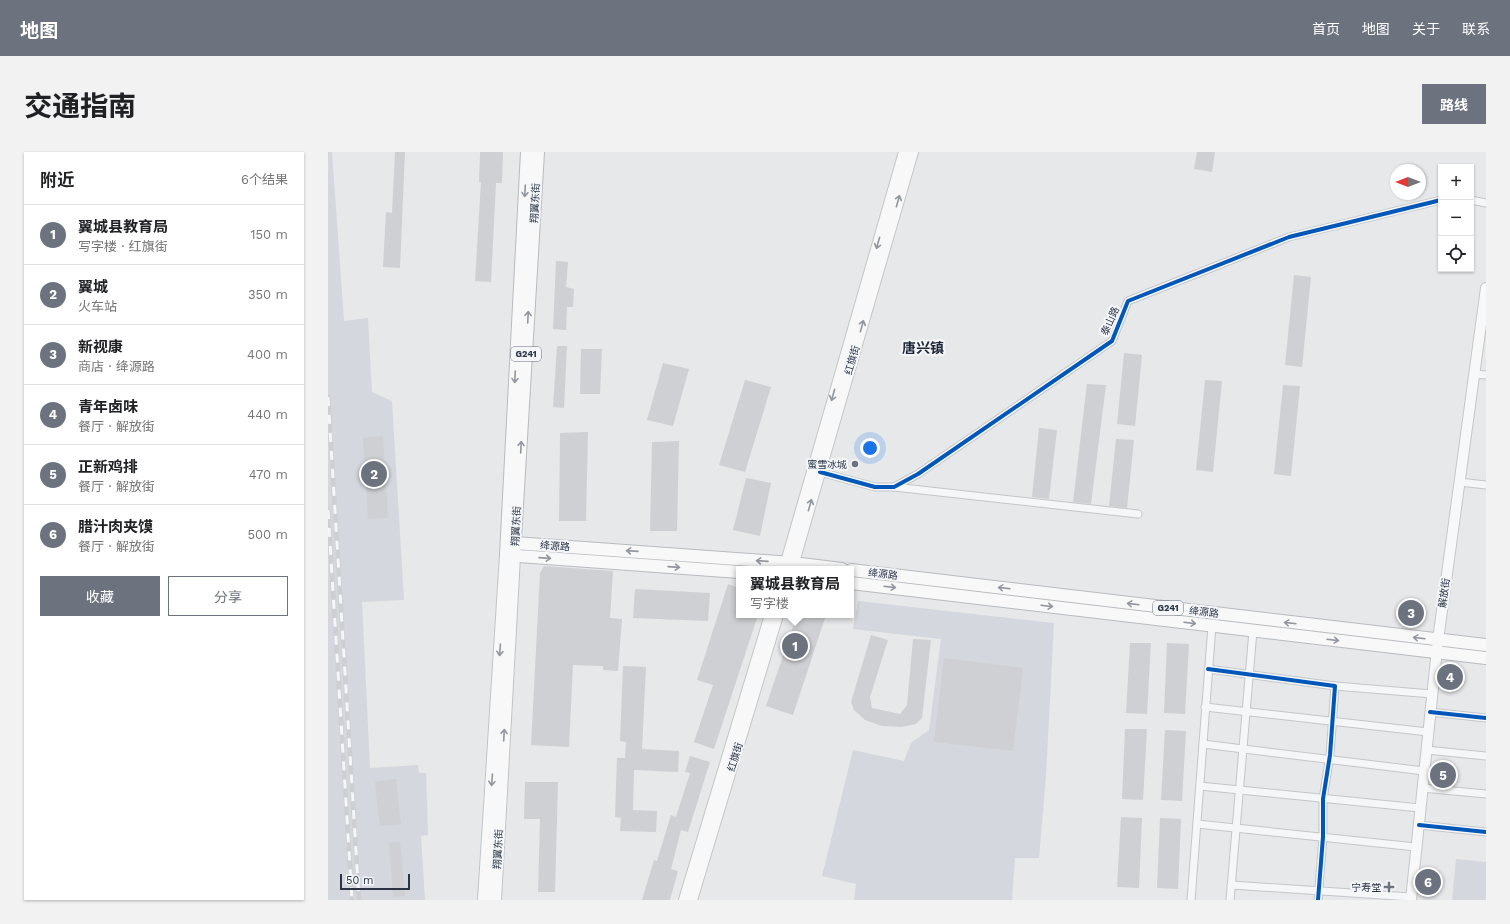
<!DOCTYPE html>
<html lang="zh">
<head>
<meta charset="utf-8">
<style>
  :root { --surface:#fff; --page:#f2f2f2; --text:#202124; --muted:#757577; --line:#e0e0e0; --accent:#6c737f }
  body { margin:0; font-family:"Work Sans","Noto Sans SC",sans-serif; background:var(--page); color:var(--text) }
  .controls { position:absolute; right:12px; top:12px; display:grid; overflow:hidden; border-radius:0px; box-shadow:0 1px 3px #0004 }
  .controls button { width:36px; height:36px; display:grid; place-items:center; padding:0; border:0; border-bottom:1px solid var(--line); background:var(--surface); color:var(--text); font:20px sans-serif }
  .compass { position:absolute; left:1062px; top:12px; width:36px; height:36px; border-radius:50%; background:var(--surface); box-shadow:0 1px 3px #0004; rotate:270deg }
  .scale { position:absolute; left:12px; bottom:10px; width:70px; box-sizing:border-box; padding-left:4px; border:2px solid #2b3445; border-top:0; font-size:11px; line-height:14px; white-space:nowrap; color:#2b3445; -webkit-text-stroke:3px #f4f6f9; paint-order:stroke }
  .you { position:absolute; left:542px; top:296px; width:14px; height:14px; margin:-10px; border:3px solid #fff; border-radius:50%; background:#1a73e8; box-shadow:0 0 0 6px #1a73e833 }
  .badge { display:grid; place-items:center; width:26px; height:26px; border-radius:50%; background:var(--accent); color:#fff; font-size:13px; font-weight:700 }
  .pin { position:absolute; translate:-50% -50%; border:2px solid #fff; box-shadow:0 1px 4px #0006 }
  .popup { position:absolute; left:408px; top:414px; width:118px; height:52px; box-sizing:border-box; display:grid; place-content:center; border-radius:0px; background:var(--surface); filter:drop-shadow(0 1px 3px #0005); font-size:13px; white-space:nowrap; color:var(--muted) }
  .popup b { font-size:15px; color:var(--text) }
  .popup::after { content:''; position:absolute; left:50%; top:100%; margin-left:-8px; border:8px solid transparent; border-top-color:var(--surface) }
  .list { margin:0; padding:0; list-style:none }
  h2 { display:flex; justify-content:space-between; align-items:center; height:52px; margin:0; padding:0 16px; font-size:17px }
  h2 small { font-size:13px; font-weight:400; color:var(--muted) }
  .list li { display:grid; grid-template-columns:26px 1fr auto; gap:12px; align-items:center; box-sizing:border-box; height:60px; padding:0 16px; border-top:1px solid var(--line) }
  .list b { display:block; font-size:15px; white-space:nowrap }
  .list p { margin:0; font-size:13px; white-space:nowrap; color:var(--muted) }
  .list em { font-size:13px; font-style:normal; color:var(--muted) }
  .actions { display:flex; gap:8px; padding:12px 16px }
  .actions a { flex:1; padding:9px 0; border:1px solid var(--accent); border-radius:0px; text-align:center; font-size:14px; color:var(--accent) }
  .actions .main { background:var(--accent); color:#fff }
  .icon { flex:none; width:22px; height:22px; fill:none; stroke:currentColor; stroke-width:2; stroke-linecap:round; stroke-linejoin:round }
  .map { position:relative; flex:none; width:1158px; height:748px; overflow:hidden; border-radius:0px }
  header { display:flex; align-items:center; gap:24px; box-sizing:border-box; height:56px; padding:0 20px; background:var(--accent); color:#fff }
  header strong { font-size:19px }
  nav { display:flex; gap:22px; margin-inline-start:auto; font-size:14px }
  .intro { display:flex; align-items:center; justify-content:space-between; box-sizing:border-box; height:96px; padding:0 24px }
  h1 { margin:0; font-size:28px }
  .button { padding:10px 18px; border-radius:0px; background:var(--accent); color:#fff; font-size:14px; font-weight:700 }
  main { display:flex; gap:24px; padding:0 24px }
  aside { flex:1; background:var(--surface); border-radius:0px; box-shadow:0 1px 3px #0004 }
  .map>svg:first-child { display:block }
  .built { fill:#d4d7dd }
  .building { fill:#ced0d3 }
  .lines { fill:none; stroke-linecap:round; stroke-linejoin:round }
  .minor-casing { stroke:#c4c6c8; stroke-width:9 }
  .secondary-casing { stroke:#c4c6c8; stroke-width:12 }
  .primary-casing { stroke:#c2c5c8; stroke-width:14 }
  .trunk-casing { stroke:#b8bbbf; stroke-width:14 }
  .minor { stroke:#f5f6f7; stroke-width:7 }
  .secondary { stroke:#f8f8f8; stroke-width:10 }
  .primary { stroke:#f8f8f8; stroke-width:12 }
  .trunk { stroke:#f8f8f8; stroke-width:12 }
  .rail-casing { stroke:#cecfd2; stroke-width:4.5 }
  .rail { stroke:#f4f6f9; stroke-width:3; stroke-dasharray:9; stroke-linecap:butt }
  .cycleway-casing { stroke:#f4f6f9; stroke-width:6 }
  .cycleway { stroke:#0057b8; stroke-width:4 }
  .oneway { stroke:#92969e }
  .poi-dot { fill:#6c737f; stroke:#f4f6f9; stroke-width:1.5 }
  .labels { text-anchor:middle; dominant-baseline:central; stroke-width:4; stroke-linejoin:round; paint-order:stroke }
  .shield { fill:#f4f6f9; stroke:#676e7b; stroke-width:1 }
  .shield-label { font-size:9px; font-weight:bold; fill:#2b3445 }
  .street-label { font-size:10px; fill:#2b3445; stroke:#f4f6f9 }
  .poi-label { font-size:10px; fill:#2b3445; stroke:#f4f6f9; text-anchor:end }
  .district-label { font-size:14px; font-weight:bold; fill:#1d2536; stroke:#f4f6f9 }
</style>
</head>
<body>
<header>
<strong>地图</strong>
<nav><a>首页</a><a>地图</a><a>关于</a><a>联系</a></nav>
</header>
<div class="intro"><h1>交通指南</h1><a class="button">路线</a></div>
<main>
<aside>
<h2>附近<small>6个结果</small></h2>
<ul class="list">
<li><span class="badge">1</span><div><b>翼城县教育局</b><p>写字楼 · 红旗街</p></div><em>150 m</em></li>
<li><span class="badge">2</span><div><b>翼城</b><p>火车站</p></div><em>350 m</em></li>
<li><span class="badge">3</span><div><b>新视康</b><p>商店 · 绛源路</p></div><em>400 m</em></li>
<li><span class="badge">4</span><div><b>青年卤味</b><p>餐厅 · 解放街</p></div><em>440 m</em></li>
<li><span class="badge">5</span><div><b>正新鸡排</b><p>餐厅 · 解放街</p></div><em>470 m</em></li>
<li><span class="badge">6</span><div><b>腊汁肉夹馍</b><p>餐厅 · 解放街</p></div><em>500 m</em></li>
</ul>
<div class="actions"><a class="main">收藏</a><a>分享</a></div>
</aside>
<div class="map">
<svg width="1158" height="748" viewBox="0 0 1158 748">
  <rect width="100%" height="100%" fill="#e6e8ea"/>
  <g class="built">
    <path d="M0,0H4L16,169L40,166L44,240L64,249L76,448L34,450L42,616L90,613L91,621H98L100,683L93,684L97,748H0Z"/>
    <path d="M530,449L726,471L718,624L711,706H687L684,748H526L528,732L494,724L525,598L576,609L583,591L601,578L613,487L525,477Z"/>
    <path d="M1128,707L1158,710V748H1124Z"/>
  </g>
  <g class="building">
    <path d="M67,0H77L72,116L55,115L58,60L64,61Z"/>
    <path d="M152,0H175L174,31H168L163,130L147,129L153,30H151Z"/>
    <path d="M869,0H887L884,20L866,17Z"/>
    <path d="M228,109L240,110L238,135L246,137L245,155H239L238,178L225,177Z"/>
    <path d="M966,123L983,125L974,215L957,213Z"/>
    <path d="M229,194H239L236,256L225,255Z"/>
    <path d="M253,197H274L272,242H252Z"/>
    <path d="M796,201L814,203L807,274L789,272Z"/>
    <path d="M335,211L361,217L345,274L319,268Z"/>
    <path d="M417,228L443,235L417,320L391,313Z"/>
    <path d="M877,228L894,229L885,320L868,318Z"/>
    <path d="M759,232L778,233L763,352L745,350Z"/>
    <path d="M955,233L972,234L963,324L946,322Z"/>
    <path d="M711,276L729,278L721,347L704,345Z"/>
    <path d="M260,280L258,369H231L232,281Z"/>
    <path d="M55,284L60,366L40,367L35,286Z"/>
    <path d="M788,287L806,288L799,356L781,354Z"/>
    <path d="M351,289L349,379H322L324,290Z"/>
    <path d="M418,326L443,331L432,384L405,378Z"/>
    <path d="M216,414L285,419L282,466L294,467L290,519L275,518V514L245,513L241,595L203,593L212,421Z"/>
    <path d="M400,432L411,436V463H430L386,597L366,590L385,533L369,528Z"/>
    <path d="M307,437L382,441L380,469L305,466Z"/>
    <path d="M469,463H498L465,563L438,554Z"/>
    <path d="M543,483L560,488L542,545L544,556L572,562L579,553L585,487L603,488L594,566L588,572L574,575L554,574L537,568L526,558L523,550Z"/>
    <path d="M802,491H823L819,562L798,561Z"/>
    <path d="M839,491L861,492L857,562L836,561Z"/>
    <path d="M616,506L695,516L685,599L606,590Z"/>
    <path d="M295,514L318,515L314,597L351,599L350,620L306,618L305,658L329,659L328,680L292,679L293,666L287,665L289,606H297L298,590L292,589Z"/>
    <path d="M797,577H819L815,648L794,647Z"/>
    <path d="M837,578L858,579L854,649L833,648Z"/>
    <path d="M362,604L382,610L360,680L353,678L343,717L350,719L342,748H314L326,708L329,709L343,663L348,665L362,621L357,620Z"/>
    <path d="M68,627L73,672L52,674L47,630Z"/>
    <path d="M197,630H230L227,740H210L212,667H196Z"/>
    <path d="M793,665L814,666L811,736L789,735Z"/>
    <path d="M832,666L853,667L850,737L829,736Z"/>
    <path d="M72,690L77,744L65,745L61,691Z"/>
  </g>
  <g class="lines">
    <defs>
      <g id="minor">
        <path d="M1143,48L1158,51"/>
        <path d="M1146,222L1158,223"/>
        <path d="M492,320L547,335H566L590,322L784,189L800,149L961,85L1113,48"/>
        <path d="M1131,330L1158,333"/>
        <path d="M566,335L810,362"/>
        <path d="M880,517L1007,534L1002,603L995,647V685L990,748"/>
        <path d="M1007,534L1104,542"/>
        <path d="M877,555L1100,580"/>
        <path d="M1102,560L1158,566"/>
        <path d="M875,592L1096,619"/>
        <path d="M1098,598L1158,604"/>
        <path d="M872,634L1092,656"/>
        <path d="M1094,636L1158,642"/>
        <path d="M869,672L1088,695"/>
        <path d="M1091,673L1158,680"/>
        <path d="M903,733L1083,745"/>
        <path d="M863,748L884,474"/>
        <path d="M902,748L925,479"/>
      </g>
      <g id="secondary">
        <path d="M456,417L576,0"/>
        <path d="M464,417L585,0"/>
        <path d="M356,748L442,463"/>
        <path d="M364,748L450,463"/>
        <path d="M1083,748L1110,488L1158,136"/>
      </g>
      <g id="primary">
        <path d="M156,748L178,403"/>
        <path d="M167,748L186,404"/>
      </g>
      <g id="trunk">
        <path d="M199,0L178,403L411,420"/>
        <path d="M181,392L187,391L464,411L514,417"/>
        <path d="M186,404L210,0"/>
        <path d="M523,418L1158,493"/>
        <path d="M523,431L1158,506"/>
      </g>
    </defs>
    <use href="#minor" class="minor-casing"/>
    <use href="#secondary" class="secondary-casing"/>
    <use href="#primary" class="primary-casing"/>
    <use href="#trunk" class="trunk-casing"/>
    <use href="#minor" class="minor"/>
    <use href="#secondary" class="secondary"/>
    <use href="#primary" class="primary"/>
    <use href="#trunk" class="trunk"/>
    <defs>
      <g id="rail">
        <path d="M0,245L31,748"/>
        <path d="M0,358L24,748"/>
      </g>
    </defs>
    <use href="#rail" class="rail-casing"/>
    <use href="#rail" class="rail"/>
    <defs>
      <g id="cycleway">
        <path d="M492,320L547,335H566L590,322L784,189L800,149L961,85L1113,48"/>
        <path d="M880,517L1007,534L1002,603L995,647V685L990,748"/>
        <path d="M1102,560L1158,566"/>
        <path d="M1091,673L1158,680"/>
      </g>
    </defs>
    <use href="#cycleway" class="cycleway-casing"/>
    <use href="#cycleway" class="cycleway"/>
  </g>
  <defs><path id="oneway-shaft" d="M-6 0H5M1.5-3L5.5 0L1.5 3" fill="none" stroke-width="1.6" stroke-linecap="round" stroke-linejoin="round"/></defs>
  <g class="oneway">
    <use href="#oneway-shaft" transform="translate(197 39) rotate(93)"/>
    <use href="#oneway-shaft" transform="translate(570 49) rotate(-74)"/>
    <use href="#oneway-shaft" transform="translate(550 91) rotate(106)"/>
    <use href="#oneway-shaft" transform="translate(200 165) rotate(-87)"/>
    <use href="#oneway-shaft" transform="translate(534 174) rotate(-74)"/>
    <use href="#oneway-shaft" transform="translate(187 225) rotate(93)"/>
    <use href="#oneway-shaft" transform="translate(505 243) rotate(106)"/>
    <use href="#oneway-shaft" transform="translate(193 295) rotate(-87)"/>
    <use href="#oneway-shaft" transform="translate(482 353) rotate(-74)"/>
    <use href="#oneway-shaft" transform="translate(304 399) rotate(-176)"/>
    <use href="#oneway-shaft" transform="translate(217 406) rotate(4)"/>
    <use href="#oneway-shaft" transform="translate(434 409) rotate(-176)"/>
    <use href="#oneway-shaft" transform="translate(346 415) rotate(4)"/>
    <use href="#oneway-shaft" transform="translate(562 435) rotate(7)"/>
    <use href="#oneway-shaft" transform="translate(676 436) rotate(-173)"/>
    <use href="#oneway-shaft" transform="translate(805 452) rotate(-173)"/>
    <use href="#oneway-shaft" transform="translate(719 454) rotate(7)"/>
    <use href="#oneway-shaft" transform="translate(862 471) rotate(7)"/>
    <use href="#oneway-shaft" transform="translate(962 471) rotate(-173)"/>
    <use href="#oneway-shaft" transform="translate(1091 486) rotate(-173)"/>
    <use href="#oneway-shaft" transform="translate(1005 488) rotate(7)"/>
    <use href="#oneway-shaft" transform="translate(172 498) rotate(94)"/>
    <use href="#oneway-shaft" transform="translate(176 583) rotate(-87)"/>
    <use href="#oneway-shaft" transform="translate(164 628) rotate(94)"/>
  </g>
  <g class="poi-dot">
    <circle cx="527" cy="312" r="4"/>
    <path d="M1059 729h4v4h4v4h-4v4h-4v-4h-4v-4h4z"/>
  </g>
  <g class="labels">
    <g class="shield">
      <rect x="183" y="195" width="30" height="14" rx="3"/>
      <rect x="825" y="449" width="30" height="14" rx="3"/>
    </g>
    <g class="shield-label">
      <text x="198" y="202">G241</text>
      <text x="840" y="456">G241</text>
    </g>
    <g class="street-label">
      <text transform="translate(207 51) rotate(-87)">翔翼东街</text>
      <text transform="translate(782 169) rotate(-66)">泰山路</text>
      <text transform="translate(524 208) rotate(-74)">红旗街</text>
      <text transform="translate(188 374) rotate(-87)">翔翼东街</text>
      <text transform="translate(227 394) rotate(4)">绛源路</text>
      <text transform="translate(555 422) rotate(7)">绛源路</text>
      <text transform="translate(1116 441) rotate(-82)">解放街</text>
      <text transform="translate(876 460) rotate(7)">绛源路</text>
      <text transform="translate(407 605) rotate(-73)">红旗街</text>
      <text transform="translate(170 697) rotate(-87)">翔翼东街</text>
    </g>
    <g class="poi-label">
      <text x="519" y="312">蜜雪冰城</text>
      <text x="1053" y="735">宁寿堂</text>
    </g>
    <g class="district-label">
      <text x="595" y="196">唐兴镇</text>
    </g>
  </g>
</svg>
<div class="controls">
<button>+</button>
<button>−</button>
<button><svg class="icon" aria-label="locate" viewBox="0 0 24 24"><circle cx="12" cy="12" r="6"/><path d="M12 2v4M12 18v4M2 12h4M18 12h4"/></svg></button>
</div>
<svg class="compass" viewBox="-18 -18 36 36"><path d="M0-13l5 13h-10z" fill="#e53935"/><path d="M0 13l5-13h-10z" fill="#757577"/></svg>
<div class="scale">50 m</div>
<div class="you"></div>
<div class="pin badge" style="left:467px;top:494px">1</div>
<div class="popup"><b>翼城县教育局</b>写字楼</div>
<div class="pin badge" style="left:46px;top:322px">2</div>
<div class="pin badge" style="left:1083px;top:461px">3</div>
<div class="pin badge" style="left:1122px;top:525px">4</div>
<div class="pin badge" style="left:1115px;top:623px">5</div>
<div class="pin badge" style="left:1100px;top:730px">6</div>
</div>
</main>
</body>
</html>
